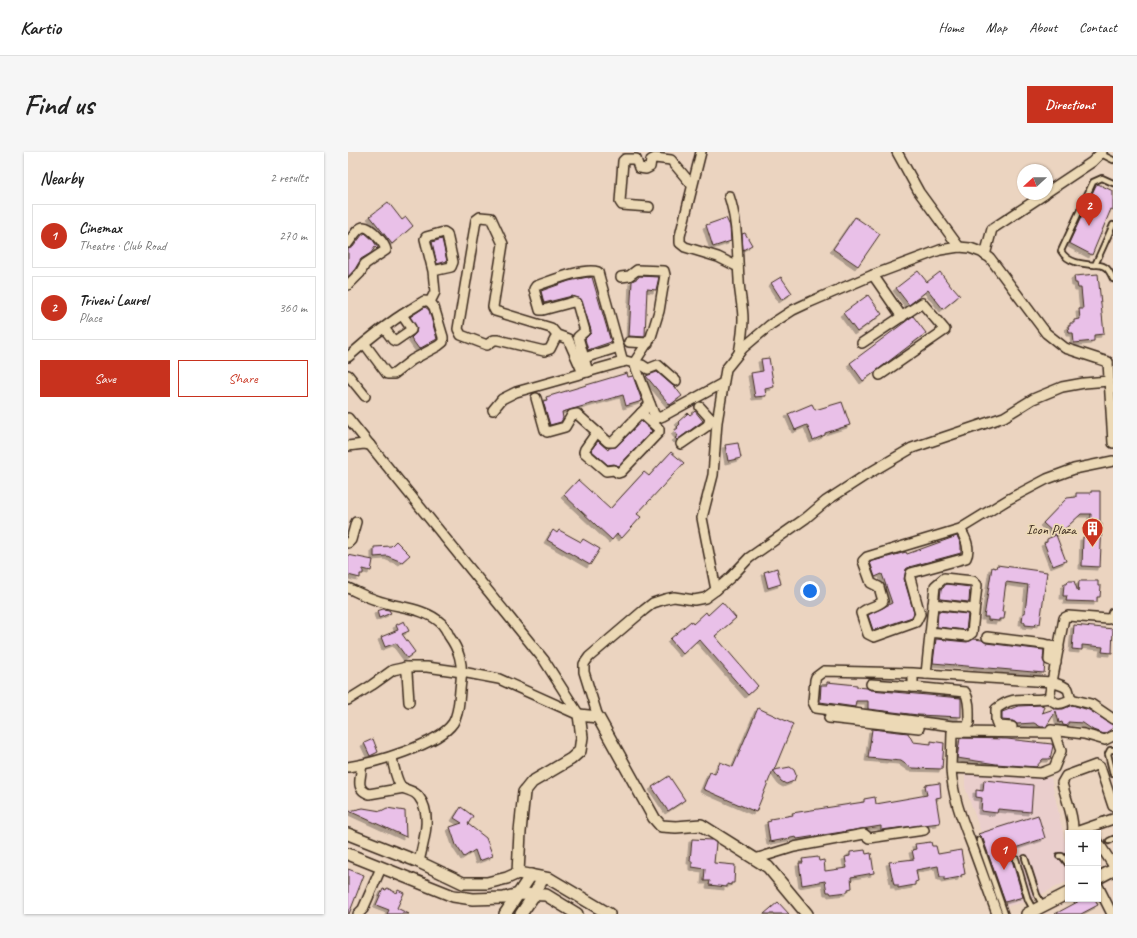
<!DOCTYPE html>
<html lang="en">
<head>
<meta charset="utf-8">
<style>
  :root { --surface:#fff; --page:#f6f6f6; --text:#222; --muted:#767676; --line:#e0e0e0; --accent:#c8321e }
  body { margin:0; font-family:Caveat,sans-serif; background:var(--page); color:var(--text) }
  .controls { position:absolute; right:12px; bottom:12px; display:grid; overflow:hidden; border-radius:0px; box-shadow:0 1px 3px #0004 }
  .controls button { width:36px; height:36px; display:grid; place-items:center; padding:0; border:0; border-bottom:1px solid var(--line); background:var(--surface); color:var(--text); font:20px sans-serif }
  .compass { position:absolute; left:669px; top:12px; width:36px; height:36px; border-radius:50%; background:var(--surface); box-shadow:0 1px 3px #0004; rotate:249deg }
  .you { position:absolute; left:462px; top:439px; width:14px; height:14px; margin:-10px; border:3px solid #fff; border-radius:50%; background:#1a73e8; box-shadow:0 0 0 6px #1a73e833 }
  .badge { display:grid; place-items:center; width:26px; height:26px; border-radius:50%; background:var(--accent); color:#fff; font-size:13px; font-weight:700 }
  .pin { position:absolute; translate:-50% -33px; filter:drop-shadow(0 1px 2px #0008) }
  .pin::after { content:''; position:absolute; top:21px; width:14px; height:12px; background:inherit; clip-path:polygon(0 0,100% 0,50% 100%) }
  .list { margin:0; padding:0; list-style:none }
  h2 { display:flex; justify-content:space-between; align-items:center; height:52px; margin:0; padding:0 16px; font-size:17px }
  h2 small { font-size:13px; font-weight:400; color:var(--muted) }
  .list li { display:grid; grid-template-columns:26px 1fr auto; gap:12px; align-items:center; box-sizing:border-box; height:64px; margin:0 8px 8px; padding:0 8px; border:1px solid var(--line); border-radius:0px }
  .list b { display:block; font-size:15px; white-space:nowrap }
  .list p { margin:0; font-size:13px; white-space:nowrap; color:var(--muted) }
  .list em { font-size:13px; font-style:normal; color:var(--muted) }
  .actions { display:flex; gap:8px; padding:12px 16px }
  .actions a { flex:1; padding:9px 0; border:1px solid var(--accent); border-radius:0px; text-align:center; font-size:14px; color:var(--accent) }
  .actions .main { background:var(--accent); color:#fff }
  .map { position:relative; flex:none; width:765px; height:762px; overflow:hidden; border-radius:0px }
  header { display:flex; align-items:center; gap:24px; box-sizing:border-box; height:56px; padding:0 20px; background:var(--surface); border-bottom:1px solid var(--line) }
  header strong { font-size:19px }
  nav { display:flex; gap:22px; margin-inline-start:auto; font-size:14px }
  .intro { display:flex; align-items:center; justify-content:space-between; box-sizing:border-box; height:96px; padding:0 24px }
  h1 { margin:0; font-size:28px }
  .button { padding:10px 18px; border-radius:0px; background:var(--accent); color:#fff; font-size:14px; font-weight:700 }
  main { display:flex; gap:24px; padding:0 24px }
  aside { flex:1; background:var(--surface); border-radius:0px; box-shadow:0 1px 3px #0004 }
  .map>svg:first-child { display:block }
  .built { fill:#eacecc }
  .building { fill:#e9c0e8; stroke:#3b2a1e; filter:url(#shadow) }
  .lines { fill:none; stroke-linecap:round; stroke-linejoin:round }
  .service-casing { stroke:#3b2a1e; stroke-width:8 }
  .minor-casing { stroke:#3b2a1e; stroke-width:12 }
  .tertiary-casing { stroke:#3b2a1e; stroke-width:14 }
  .service { stroke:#ecd9b6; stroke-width:4.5 }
  .minor { stroke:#ecd9b6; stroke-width:9 }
  .tertiary { stroke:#ecd9b6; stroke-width:11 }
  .labels { text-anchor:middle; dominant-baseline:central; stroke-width:3.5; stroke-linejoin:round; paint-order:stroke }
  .poi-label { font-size:14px; fill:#3b2a1e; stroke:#ecd9b6; text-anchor:end }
</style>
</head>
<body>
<header>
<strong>Kartio</strong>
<nav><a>Home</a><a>Map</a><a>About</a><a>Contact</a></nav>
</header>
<div class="intro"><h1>Find us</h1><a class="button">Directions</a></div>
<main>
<aside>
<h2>Nearby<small>2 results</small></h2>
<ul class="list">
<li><span class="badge">1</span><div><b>Cinemax</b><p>Theatre · Club Road</p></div><em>270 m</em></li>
<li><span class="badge">2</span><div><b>Triveni Laurel</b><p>Place</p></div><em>360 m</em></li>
</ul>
<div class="actions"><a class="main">Save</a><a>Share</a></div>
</aside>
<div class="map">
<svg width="765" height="762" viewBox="0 0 765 762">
  <defs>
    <filter id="shadow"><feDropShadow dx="-3" dy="3" stdDeviation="0" flood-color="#0004"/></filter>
  </defs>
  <rect width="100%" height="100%" fill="#ebd4c0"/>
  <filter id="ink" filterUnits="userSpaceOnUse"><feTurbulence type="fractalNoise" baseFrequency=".025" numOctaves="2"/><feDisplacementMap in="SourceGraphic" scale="8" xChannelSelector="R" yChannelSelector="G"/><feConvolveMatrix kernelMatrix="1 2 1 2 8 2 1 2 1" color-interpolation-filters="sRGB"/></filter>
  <g filter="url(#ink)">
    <path class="built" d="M617,619L703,626L720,704V729L678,750L659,754L617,635Z"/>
    <g class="building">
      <path d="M750,32L765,39V58L763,57L744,103L721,91L748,33Z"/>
      <path d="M40,50L54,68L58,65L65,74L44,92L22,64Z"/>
      <path d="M507,65L532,82L510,114L485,97Z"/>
      <path d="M378,66L382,74L383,89L365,95L358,73Z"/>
      <path d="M17,81L25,88L30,96L29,97L27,95L23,101L13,107L7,117L0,125V97L5,95L14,83Z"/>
      <path d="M397,81L404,93L395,98L394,82Z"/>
      <path d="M94,87L99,109L89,112L84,90Z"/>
      <path d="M570,119L579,130L592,120L604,136L605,135L612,143L595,157L580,138L561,153L548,136Z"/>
      <path d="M750,122L756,182L746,183V189L726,191L725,181H721L720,174H722V171H726V168L732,167L731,157H735L733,136H730L729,131H727L726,124Z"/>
      <path d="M291,124L311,125L308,138L299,137L297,183L296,185L281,184L284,129L290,126Z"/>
      <path d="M240,125V126L244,125L263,190L240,198L237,187L243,181V178L233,147L224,144L196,151L193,139L221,129Z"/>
      <path d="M433,125L444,141L434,148L423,131Z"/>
      <path d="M520,143L534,162L509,180L495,161Z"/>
      <path d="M77,155L81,158L89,187L71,197L63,186L68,181L69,176L62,165Z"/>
      <path d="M565,164L578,181L515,229L502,211Z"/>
      <path d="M421,206L426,235L417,237L418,244L407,245L403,221L415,219L413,207Z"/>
      <path d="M309,220L324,233L327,235L334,244L322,253L298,224Z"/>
      <path d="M279,221L280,225L285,224L294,249L278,254L275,243L214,260L215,266L213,270L202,273L195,249L199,248L198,245Z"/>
      <path d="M494,250L502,273L477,281V283L465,288L459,273L447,278L440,262L464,252L467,258Z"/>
      <path d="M347,259L355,269L329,288L327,286L330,284L326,279L330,276L329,275L332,272L330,270L340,261L342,263Z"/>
      <path d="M293,269L304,279L271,314L266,312L260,313L243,298L250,289L260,298L261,296L268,295Z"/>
      <path d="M390,291L393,306L380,309L377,293Z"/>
      <path d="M323,300L336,311L289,362L293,365L274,386L269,382L264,388L216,343L230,328L262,357L296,320L301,324Z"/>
      <path d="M743,339H752V371H754L752,415L734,414L735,385H742L743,362H733L709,384L695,371L719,346L728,345V341H743Z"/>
      <path d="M205,378L209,381L211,378L233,390L235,387L252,397L242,413L199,388Z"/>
      <path d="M708,383L718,409L705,414L696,391L699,390V387Z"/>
      <path d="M609,384L613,392V401L561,415L558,417L556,427L566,461L564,465L529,477L525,478L520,463L544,451L534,422L527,425L522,410L558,400L559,402Z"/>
      <path d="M48,389L62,403L54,410L39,404L26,405V395L43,394Z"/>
      <path d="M0,403L25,408L23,419L15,417V422H12V426L0,423Z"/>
      <path d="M649,413L699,420L692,472L688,471L687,474L677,473V470H674L675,461H677L680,433L658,430L654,460H657L656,467H651V469L640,468V465H636L644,415L648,416Z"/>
      <path d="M429,416L433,432L420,436L416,420Z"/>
      <path d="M720,429H726L730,440L731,429H750V434H753L752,445H749V450L718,449L719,444H715L716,432H719Z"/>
      <path d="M598,432L622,435L621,450L592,447L593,437L595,436Z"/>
      <path d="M374,450L388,466L367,484L410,534L400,543L351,487L335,502L322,487L343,469L345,472L358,460L360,463Z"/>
      <path d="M35,457L41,458L43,461L31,466L29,459Z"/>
      <path d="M590,459L620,462L618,478L589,475Z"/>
      <path d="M56,469L61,479L54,482L67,500L59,506L48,491L37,495L33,485L50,478L48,473Z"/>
      <path d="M726,473L765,477L764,501L754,500L755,495L734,493V498L724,497Z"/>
      <path d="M588,487L619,490L626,487L634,488L638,491L696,498L695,508L697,512L696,521L585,511Z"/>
      <path d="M479,530L509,533V535L519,536L523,538L613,546V565L570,563L520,557V549H508L507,555L472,550L473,533H479Z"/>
      <path d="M693,553L696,554L694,561L706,557H715L724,553L741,558L765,573V576L756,582L745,578L735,571L720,570V574L715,573L714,570L711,571L708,559L698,575H693L686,571L669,572L665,569L654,568V560L670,554Z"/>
      <path d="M410,556L445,572L426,618L442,615L446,618L448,623L446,629L438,632L433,629L425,618L408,660L355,637L362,620L367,622L372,610L385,615Z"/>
      <path d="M524,577L560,581L565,590L583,592V589L596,591L594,617L563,616L553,609L520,606Z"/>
      <path d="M612,586L659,587L704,592L705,594L702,607H695L688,615L648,612L609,606Z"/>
      <path d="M25,587L30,600L22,604L16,591Z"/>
      <path d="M321,624L337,648L320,659L304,635Z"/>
      <path d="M636,628L685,633L683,660L650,657L649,661L633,659L634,646L628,645V638L635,639Z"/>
      <path d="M592,631L593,645L588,646L592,671L533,678V674L449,687L448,685L422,690L419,670L423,669L422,667L445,663L444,661L516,650V647L527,645L528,652L579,643L577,633Z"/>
      <path d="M113,655L125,664L120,672L138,686L145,704L131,709L127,698L116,705L108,693L102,675L114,671L106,666Z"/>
      <path d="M15,656L33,659L39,656L57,659L58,685L1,659Z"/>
      <path d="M690,663L697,686L661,698L675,745L657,750L635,687L630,682Z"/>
      <path d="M344,687L364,688L368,691L366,711L387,713L386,731H383V733L379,732V735L361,733L362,729H356L357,717L344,715V709H342Z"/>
      <path d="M583,690L584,694H588L590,702L613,698L617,722L613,723V725L596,728V725H592L590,714L568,718L570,729L567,730V733L550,736V733H546L541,710L566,707L564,698L568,697L567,692Z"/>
      <path d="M517,698L518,702L523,701L526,721L503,725L504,736L500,737V740L483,742L482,740H479L477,729L454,733L451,711H455L454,707L470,705L471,709L476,708L477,719L499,716L497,705L502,704V700Z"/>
      <path d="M0,717L16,723L1,762H0Z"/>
      <path d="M39,736L49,741L50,738L56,741L49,756L61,762H39L41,758L28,753L35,737L38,738Z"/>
      <path d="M735,747H747L750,753L733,762H707Z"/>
      <path d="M430,750L441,762H416Z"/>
    </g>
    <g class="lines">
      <defs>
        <g id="service">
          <path d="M753,2L765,8"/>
          <path d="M765,73L747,113C758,112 761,118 765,127"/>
          <path d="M747,113C734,112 720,111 713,99L745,30L754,26L765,31"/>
          <path d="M765,598H762L760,602L765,622"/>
          <path d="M631,688L657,762"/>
          <path d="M761,689L765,687"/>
          <path d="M711,704H714L720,712"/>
          <path d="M677,706L689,743L695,754"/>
          <path d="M668,707L680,748L686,759"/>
        </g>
        <g id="minor">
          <path d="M353,0L332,84V91L337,95L370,105L390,115"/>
          <path d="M549,0L571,40L611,95"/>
          <path d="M699,40L744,10L754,0"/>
          <path d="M381,44C390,70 389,100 391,127C391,140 395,154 395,167C395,179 393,190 391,201"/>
          <path d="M301,55L274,53L272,50L275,9L277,7H288L291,16L298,17L302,15L303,8L307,6L323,8L344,33"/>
          <path d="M0,91C4,86 10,75 16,75C23,75 37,92 38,98L17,112L12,121L0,133"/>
          <path d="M637,103L644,77L697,42"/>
          <path d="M525,123L554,165"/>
          <path d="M273,125L281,124L289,118L316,119L317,123L311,159L303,185L286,211L306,262L310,266L315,264L375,231"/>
          <path d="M82,150L87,140L85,119L77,87L78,85L96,80L99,82L105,110L103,115L85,119"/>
          <path d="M36,176L45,188L47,189L63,178V176L54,163"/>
          <path d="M209,183L202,197L196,199L150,188H146L139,193L113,183L110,177L128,68L132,65L143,66L155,92L145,155L147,159L203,176L209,183L220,187L235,221"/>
          <path d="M281,190L300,191"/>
          <path d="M514,191L574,151L597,178L532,223"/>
          <path d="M0,205C19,188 40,171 63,157C67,155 72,151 76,149C77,149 81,149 82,150L86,155L95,185V190L90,194L64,208L46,222H39L16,191"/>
          <path d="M236,206L271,195"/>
          <path d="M760,210L765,291"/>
          <path d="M240,220L230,185L237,179L229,151L225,150L195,158H192L186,137L188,134C203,129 236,115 250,120L275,210"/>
          <path d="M0,223L17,244"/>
          <path d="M188,246L197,278L199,280L217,275L224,263L229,262L260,290H265L302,252"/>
          <path d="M352,255L362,266L366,269"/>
          <path d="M145,258L154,247L168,240L278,209L294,213L300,217L310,213L328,229"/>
          <path d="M0,266L196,508L231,563"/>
          <path d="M249,280L237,297L236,300L258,319L266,318L270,321L273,320L311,280V277L293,261"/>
          <path d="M333,292L359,274L361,271L362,266"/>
          <path d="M0,294L16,292L22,293"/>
          <path d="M612,377C617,385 623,396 618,406L563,421L562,426L572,462L568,470L526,485L520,482L513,461C519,455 529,455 535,449L531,435L523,431L515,409L519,405L612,377L661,347L699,327L726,317L765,309"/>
          <path d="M0,391L3,388L8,370"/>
          <path d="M0,436C9,440 18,445 28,448C49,456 76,455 93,471C96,474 99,479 101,484C111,498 115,511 113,529C111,542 112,560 105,571C90,593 26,611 0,615"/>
          <path d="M368,438L383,425L401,406L458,366L478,349L518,323L564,296L656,265L685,247L714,235L736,231L761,229"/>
          <path d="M585,452L626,457"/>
          <path d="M639,485L696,492L711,496"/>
          <path d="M702,493L701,508L708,511"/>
          <path d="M57,515L59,521L61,550"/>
          <path d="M565,521V535L617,540C622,549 621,560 621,571L618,574H604L468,556L465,550L467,528L468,525L476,519L565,521L578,522L704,530L716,466L720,464L760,467L764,465L765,461"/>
          <path d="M578,522C581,492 584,463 587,434L596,426L625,429L629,433L624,481L620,484L582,480"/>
          <path d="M523,532L565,535"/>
          <path d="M701,546C709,554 714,552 723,547"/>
          <path d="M0,548L24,533L45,518L59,515H79L114,520L151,527L231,563"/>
          <path d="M250,565L236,520V512L241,505L296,458L305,451L317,447L326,445L346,448L357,446L368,438L354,366L365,323L369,270L378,217L395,196L422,173L445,158L462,150L525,123L592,98L611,95L622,96L633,100L642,106L698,181L717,196L760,210"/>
          <path d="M481,566L571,576"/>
          <path d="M664,575L650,574L648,569V557C667,541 681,551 701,546L704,530L715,534L720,537L723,547L743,552L765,567"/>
          <path d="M703,578L736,582L757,588L765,584"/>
          <path d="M44,605C45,612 49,632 55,636C61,639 67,639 71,645C85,663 75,690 71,710"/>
          <path d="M13,613C15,624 5,636 21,642L56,636"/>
          <path d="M603,616L646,618L693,621L706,616L713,599L707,581L604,580L603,616C604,644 615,670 625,696C633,718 641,740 649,762"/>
          <path d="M724,681C728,670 717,644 714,631L718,624L748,613L752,615L765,654"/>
          <path d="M725,681L765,667"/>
          <path d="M750,690L765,713"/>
          <path d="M407,707L446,695L516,682L521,686L576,678"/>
          <path d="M750,734L764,762"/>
          <path d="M10,762L15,757L33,716"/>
        </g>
        <g id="tertiary">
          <path d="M0,682L71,710L115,731H139L159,726L170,721L202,727L261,762"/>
          <path d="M0,702L105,744L125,747L156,746L171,742L198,743L229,762"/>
          <path d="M170,721L172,680L176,640L184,630L223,607L232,599L234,585L231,563L250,565L306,666L313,674L328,675L353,673L420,715L459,762"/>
          <path d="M750,726L765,718"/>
          <path d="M157,762L183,723"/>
          <path d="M173,762L186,743L195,726"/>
          <path d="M679,762L720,741"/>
        </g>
      </defs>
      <use href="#service" class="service-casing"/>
      <use href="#minor" class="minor-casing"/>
      <use href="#tertiary" class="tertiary-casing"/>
      <use href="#service" class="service"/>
      <use href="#minor" class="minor"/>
      <use href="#tertiary" class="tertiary"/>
    </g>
  </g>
  <defs>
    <symbol id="building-pin" viewBox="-11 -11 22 30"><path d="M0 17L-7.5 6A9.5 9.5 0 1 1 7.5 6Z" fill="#c8321e" stroke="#ecd9b6"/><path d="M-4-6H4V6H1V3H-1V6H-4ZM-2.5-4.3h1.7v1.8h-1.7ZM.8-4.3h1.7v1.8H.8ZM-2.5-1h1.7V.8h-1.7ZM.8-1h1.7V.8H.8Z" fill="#fff"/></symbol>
  </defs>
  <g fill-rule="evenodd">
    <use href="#building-pin" x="732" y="364" width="25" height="34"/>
  </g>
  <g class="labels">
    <g class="poi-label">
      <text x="728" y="377">Icon Plaza</text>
    </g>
  </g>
</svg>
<div class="controls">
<button>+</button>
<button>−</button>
</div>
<svg class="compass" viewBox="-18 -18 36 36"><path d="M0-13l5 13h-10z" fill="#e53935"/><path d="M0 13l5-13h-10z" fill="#767676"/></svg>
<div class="you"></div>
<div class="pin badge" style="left:656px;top:718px">1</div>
<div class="pin badge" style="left:741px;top:74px">2</div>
</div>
</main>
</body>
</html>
